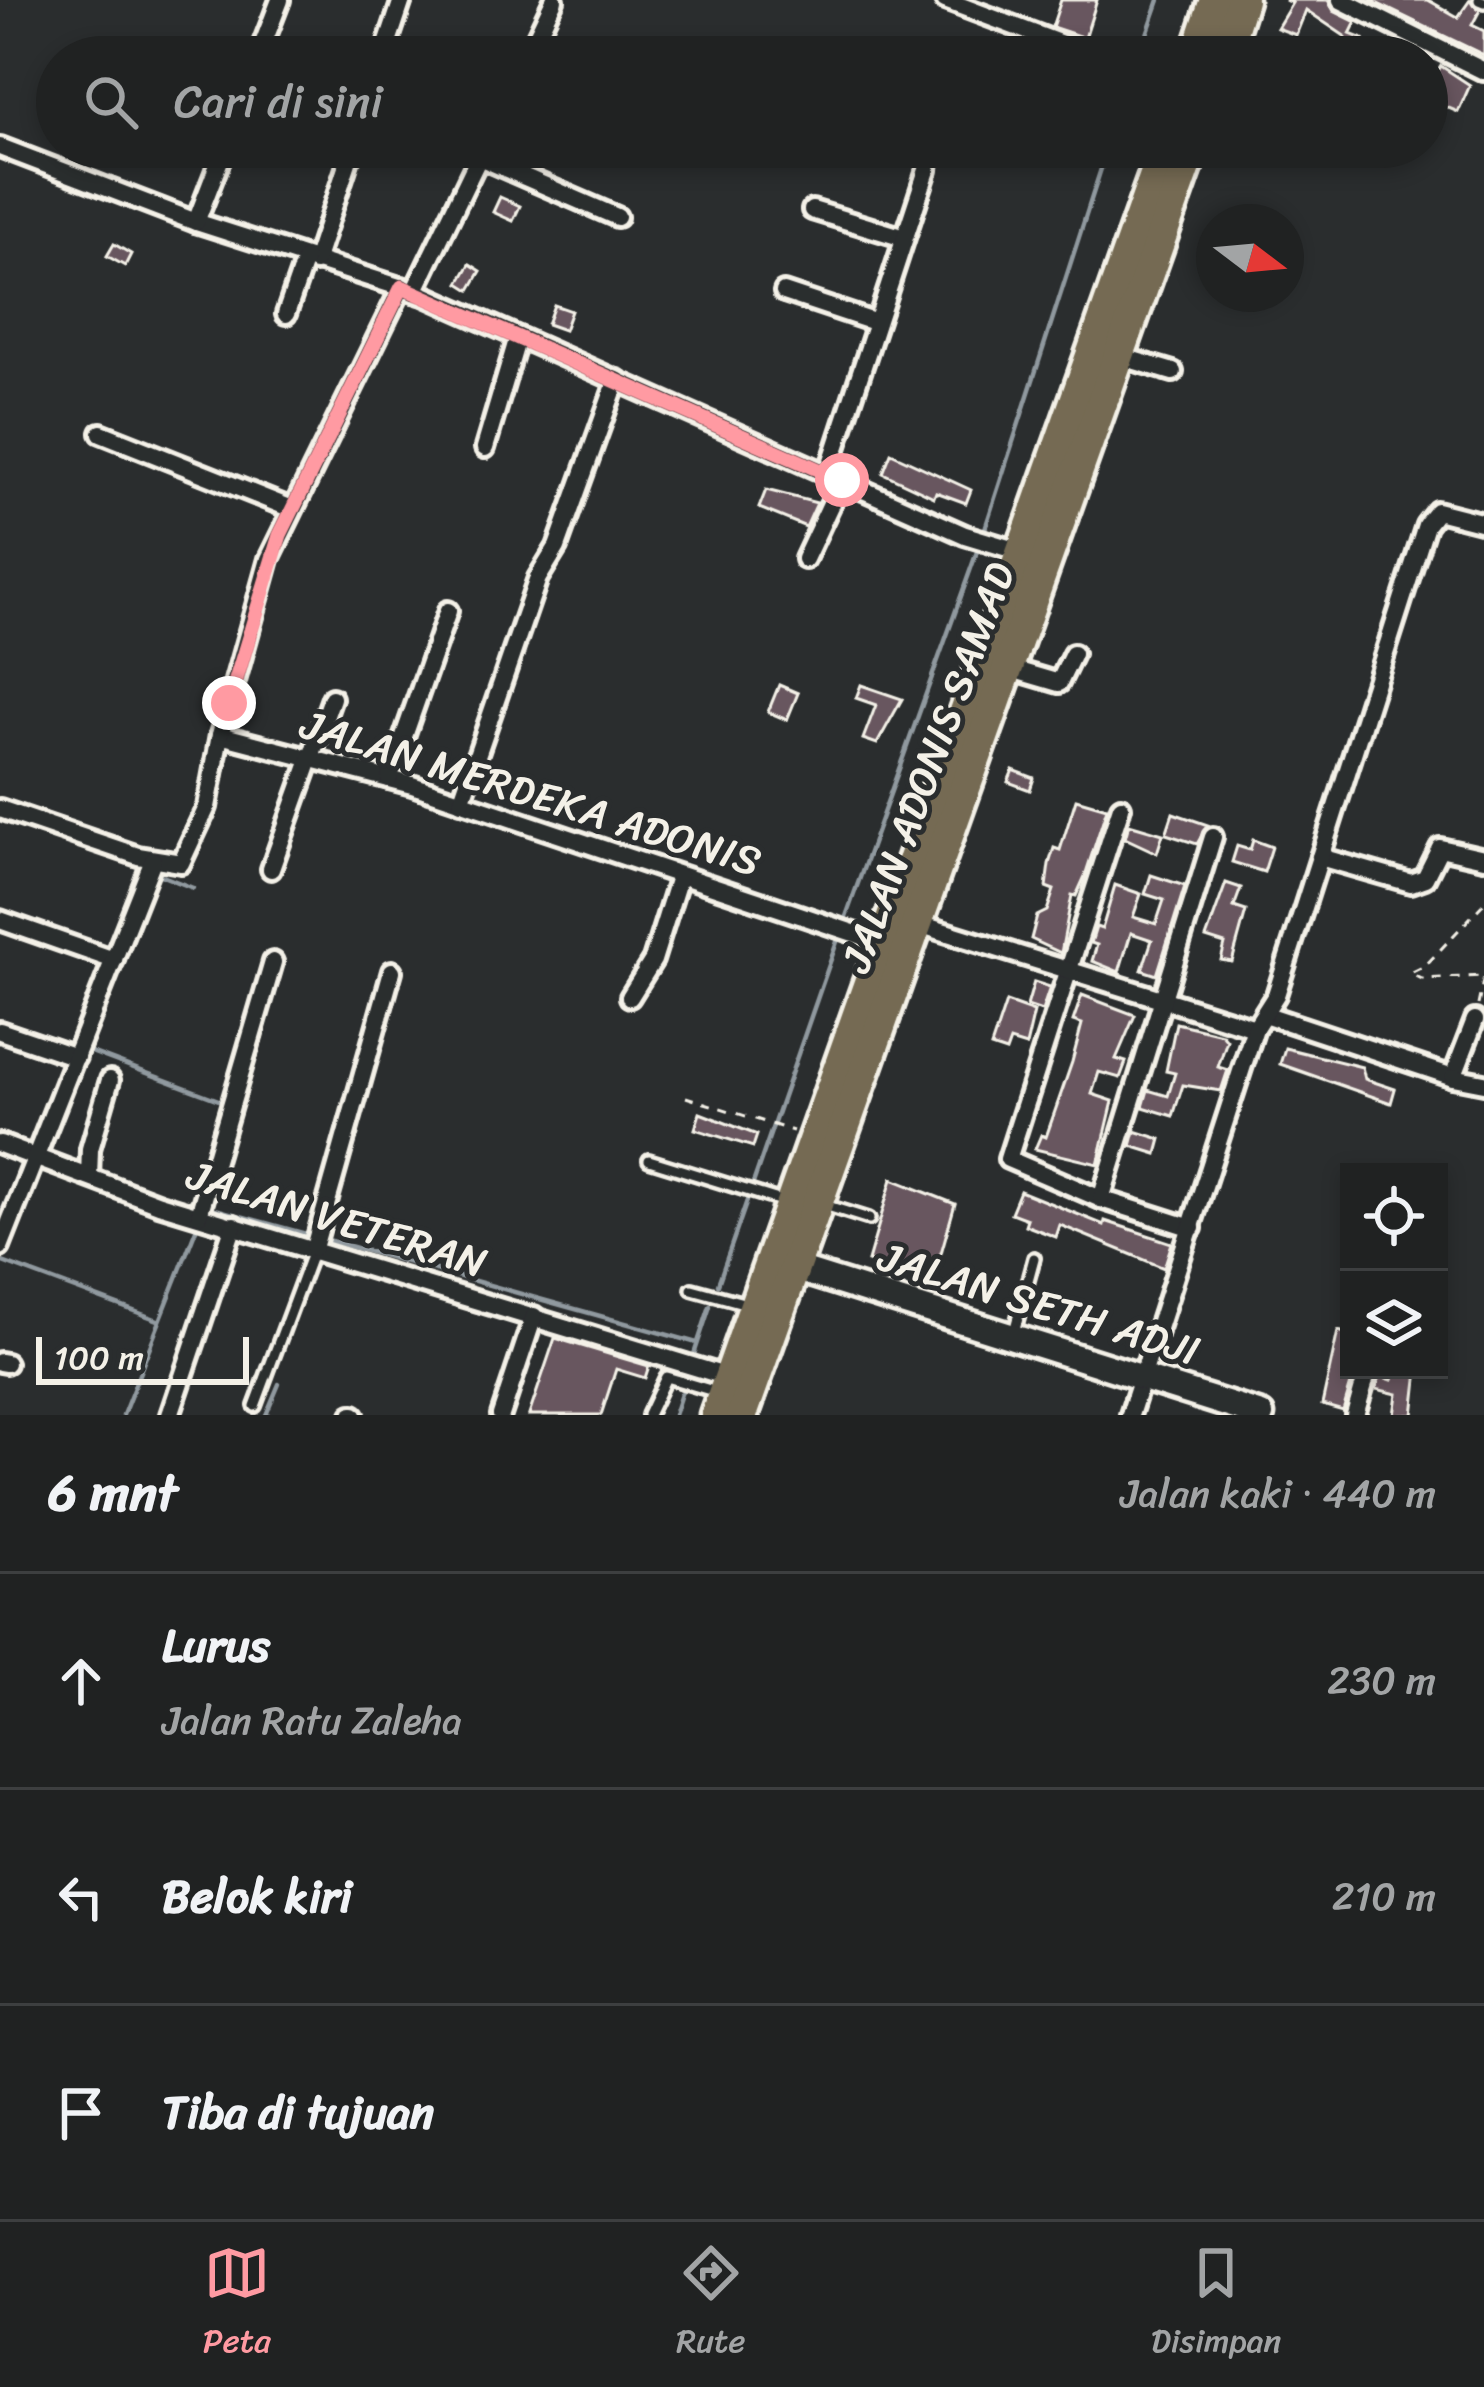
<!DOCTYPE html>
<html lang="id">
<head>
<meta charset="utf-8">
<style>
  :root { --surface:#202222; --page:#2d2f2f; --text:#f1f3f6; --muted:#a2a4a5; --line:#3d3f40; --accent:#ff9aa2 }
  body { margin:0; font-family:Sriracha,sans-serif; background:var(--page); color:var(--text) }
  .controls { position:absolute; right:36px; bottom:36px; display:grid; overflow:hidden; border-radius:0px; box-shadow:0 6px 18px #0003 }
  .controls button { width:108px; height:108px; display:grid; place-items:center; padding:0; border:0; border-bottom:3px solid var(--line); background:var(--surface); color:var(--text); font:60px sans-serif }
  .compass { position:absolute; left:1196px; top:204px; width:108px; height:108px; border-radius:50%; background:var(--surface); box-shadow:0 6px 18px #0003; rotate:106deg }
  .scale { position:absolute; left:36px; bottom:30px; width:213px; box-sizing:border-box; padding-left:12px; border:6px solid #f4f1e8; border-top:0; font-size:33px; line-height:42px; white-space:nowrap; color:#f4f1e8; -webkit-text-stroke:9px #2a2d2e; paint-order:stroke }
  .stop { position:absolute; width:36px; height:36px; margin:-27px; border:9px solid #ff9aa2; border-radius:50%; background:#fff }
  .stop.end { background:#ff9aa2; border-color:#fff; box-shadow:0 3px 12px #0008 }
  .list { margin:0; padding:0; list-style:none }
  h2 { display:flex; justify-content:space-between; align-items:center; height:156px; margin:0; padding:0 48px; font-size:51px }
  h2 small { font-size:39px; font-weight:400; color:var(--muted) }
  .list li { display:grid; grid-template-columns:78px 1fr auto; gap:36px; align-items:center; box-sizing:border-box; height:216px; padding:0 48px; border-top:3px solid var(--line) }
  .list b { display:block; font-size:45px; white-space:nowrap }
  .list p { margin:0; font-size:39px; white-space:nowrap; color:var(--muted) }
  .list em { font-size:39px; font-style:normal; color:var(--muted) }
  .icon { flex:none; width:66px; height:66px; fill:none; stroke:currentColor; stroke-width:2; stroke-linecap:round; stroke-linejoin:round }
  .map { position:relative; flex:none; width:1484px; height:1415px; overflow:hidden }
  .search { position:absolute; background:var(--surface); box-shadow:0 6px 18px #0003; left:36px; right:36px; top:36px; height:132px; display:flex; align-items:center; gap:30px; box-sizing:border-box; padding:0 42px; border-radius:66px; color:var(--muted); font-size:45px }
  .sheet { height:804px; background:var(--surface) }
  nav { display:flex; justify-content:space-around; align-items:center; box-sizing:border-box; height:168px; border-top:3px solid var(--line); background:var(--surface); font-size:33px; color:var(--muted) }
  nav a { display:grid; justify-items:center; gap:6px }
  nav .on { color:var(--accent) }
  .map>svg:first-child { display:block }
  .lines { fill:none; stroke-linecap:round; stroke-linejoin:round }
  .stream { stroke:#90999f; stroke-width:4.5 }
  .building { fill:#68575f; stroke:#f4f1e8; stroke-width:3 }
  .lane-casing { stroke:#f4f1e8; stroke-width:18 }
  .street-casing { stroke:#f4f1e8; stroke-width:26 }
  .secondary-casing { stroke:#f4f1e8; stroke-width:33 }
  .highway-casing { stroke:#f4f1e8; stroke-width:39 }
  .path { stroke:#f4f1e8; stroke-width:3; stroke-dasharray:9 9; stroke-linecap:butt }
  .lane { stroke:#2a2d2e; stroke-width:9 }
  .street { stroke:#2a2d2e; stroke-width:16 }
  .secondary { stroke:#2a2d2e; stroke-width:24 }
  .highway { stroke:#746b52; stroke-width:30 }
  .route { stroke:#ff9aa2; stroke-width:15 }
  .labels { text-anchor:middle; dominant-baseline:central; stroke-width:10; stroke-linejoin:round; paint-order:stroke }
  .street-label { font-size:42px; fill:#f4f1e8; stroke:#2a2d2e }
</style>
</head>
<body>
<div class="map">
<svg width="1484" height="1415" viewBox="0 0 1484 1415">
  <rect width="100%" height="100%" fill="#2a2d2e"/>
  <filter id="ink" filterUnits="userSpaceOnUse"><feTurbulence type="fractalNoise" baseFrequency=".00833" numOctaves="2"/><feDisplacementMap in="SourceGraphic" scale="24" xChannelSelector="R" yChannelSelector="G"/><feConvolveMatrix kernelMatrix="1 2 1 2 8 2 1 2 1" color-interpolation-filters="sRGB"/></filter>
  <g filter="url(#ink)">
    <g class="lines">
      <g class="stream">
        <path d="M1139,57L1159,0"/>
        <path d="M983,535L1108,147"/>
        <path d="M76,844L138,867"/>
        <path d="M160,875L193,888"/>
        <path d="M843,925L979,546"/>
        <path d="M91,1052L224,1102"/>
        <path d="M31,1144L62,1065"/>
        <path d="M208,1207L306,1234"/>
        <path d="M0,1216L22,1165"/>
        <path d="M328,1240L697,1343"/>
        <path d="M0,1261L158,1320"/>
        <path d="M718,1284L839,936"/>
        <path d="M123,1415L200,1219"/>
        <path d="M266,1415L279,1384"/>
        <path d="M674,1415L710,1306"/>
      </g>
    </g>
    <g class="building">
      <path d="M1061,0H1097L1085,38L1052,27Z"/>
      <path d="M1285,0H1328L1334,11L1356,22L1350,34L1363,39L1356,57H1337L1346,37L1306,10L1296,35L1277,28L1292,3Z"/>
      <path d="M1370,0H1428L1458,17L1470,0L1480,10L1472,25L1484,31V55Z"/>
      <path d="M1427,65L1438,71L1441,66L1470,85L1458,112L1437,103L1427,127Z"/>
      <path d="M500,197L520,206L513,221L493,212Z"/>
      <path d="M114,244L131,254L125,266L107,256Z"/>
      <path d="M470,264L481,271L470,290L459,283Z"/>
      <path d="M554,305L571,311L564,330L547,324Z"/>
      <path d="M891,453L971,490L966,503L936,492L934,497L883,473Z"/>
      <path d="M766,490L817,503L806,527L759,508Z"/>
      <path d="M779,685L798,693L787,720L768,712Z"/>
      <path d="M861,685L902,699L877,744L863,739L876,705L856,698Z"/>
      <path d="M1013,770L1034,778L1030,790L1008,782Z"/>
      <path d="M1076,799L1107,808L1085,876L1076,896L1072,895L1061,953L1031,939L1037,916L1047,911L1054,890L1046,887L1049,864L1054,848L1060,850Z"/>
      <path d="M1173,813L1208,825L1197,844L1166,834Z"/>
      <path d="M1129,824L1163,834L1157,853L1125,838Z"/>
      <path d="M1253,840L1272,847L1264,872L1232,862L1237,846L1250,850Z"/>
      <path d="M1151,875L1185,886L1157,975L1142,970L1152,940L1131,933L1119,972L1092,961L1097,945L1091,943L1096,927L1102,929L1115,885L1141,894L1133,917L1156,924L1164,900L1145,894Z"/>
      <path d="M1226,883L1241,888L1234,907L1246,911L1232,962L1221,960L1225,944L1206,938Z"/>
      <path d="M1034,982L1050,987L1042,1011L1027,1006Z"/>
      <path d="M1082,995L1135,1015L1116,1059L1126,1062L1120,1078L1099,1072L1092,1094L1113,1101L1098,1164L1035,1149L1041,1135L1046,1137L1072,1062L1082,1024L1073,1021Z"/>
      <path d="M1006,1002L1034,1012L1026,1046L1010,1041L1006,1052L991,1047Z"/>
      <path d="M1176,1023L1222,1034L1227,1040L1218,1067L1228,1070L1221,1091L1183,1085L1173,1116L1143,1107L1148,1090L1168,1096L1175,1073L1166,1071Z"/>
      <path d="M1285,1048L1362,1067L1365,1079L1395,1089L1391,1103L1280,1064Z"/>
      <path d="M700,1113L757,1135L753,1147L695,1129Z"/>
      <path d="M1135,1131L1161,1139L1157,1154L1131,1146Z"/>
      <path d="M892,1179L955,1204L933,1281L868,1261Z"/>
      <path d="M1020,1191L1104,1225L1105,1221L1172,1243L1164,1268L1060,1225L1056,1237L1025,1225L1027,1219L1011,1213Z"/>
      <path d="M1338,1331L1349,1334V1370H1355L1343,1411L1322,1405Z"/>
      <path d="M555,1338L649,1366L645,1378L616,1369L601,1415H529Z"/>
      <path d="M1395,1370H1418L1413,1415H1394L1397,1394L1376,1389L1380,1376L1392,1380Z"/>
    </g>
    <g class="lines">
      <defs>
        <g id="lane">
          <path d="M1479,0L1484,2"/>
          <path d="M649,1160L788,1203"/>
          <path d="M821,1204L869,1219"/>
          <path d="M692,1289L747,1304"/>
          <path d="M1014,1332L1034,1258"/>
          <path d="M255,1406L314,1248"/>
          <path d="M648,1415L666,1377L717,1392"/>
        </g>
        <g id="street">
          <path d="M945,0L1096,57"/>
          <path d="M1341,0L1484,71"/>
          <path d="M258,57L280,0"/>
          <path d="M383,57L402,0"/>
          <path d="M527,57L554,0"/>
          <path d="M0,147L196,222L424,295L965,535L1021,552"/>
          <path d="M479,157L617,217"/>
          <path d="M812,210L904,238"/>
          <path d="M196,222L225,147"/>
          <path d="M315,262L353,147"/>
          <path d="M414,292L484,147"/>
          <path d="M784,292L874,322"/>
          <path d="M286,314L305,259"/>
          <path d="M1119,356L1173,372"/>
          <path d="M101,433L292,509"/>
          <path d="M485,448L518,337"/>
          <path d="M828,473L927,170L928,157L918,147"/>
          <path d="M805,559L842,480"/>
          <path d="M1008,668L1059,683L1073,654"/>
          <path d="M220,735L412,785L880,942"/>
          <path d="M389,779L448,611"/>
          <path d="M461,802L538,578L557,547L617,380"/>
          <path d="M1121,807L1008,1159L1101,1199L1192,1228"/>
          <path d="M0,809L138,856L181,863L207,807L220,735L269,559L402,287"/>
          <path d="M1320,857L1411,883L1425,878L1440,848L1484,858"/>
          <path d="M271,869L332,698"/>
          <path d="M0,920L114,960"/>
          <path d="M919,924L1255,1028"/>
          <path d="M630,997L653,960L679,877"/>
          <path d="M1267,1015L1453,1077L1475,1020"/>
          <path d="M0,1031L76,1057"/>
          <path d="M1453,1077L1484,1083"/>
          <path d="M0,1144L159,1204L728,1377"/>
          <path d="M89,1177L90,1149L110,1080"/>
          <path d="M1101,1199L1213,837"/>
          <path d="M199,1215L273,962"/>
          <path d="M0,1247L153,860"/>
          <path d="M314,1248L392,971"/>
          <path d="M0,1362L6,1363"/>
          <path d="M170,1415L234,1225"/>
          <path d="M352,1415H354"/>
          <path d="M501,1415L534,1316"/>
          <path d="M1130,1415L1255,1028L1276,995L1426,525L1437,511L1484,523"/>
          <path d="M1355,1415L1368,1370"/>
        </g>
        <path id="secondary" d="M794,1268L1261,1415"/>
        <g id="highway">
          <path d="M1196,57L1215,0"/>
          <path d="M1224,57L1242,0"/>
          <path d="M716,1415L1165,147"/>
          <path d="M742,1415L1193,147"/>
        </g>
      </defs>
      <use href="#lane" class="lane-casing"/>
      <use href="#street" class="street-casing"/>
      <use href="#secondary" class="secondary-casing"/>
      <use href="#highway" class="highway-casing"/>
      <g class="path">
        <path d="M1478,1005L1484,976L1422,979L1410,973L1425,966L1484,903"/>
        <path d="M686,1097L793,1131"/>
      </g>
      <use href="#lane" class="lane"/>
      <use href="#street" class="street"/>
      <use href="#secondary" class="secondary"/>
      <use href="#highway" class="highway"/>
    </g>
  </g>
  <g class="lines" filter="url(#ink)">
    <path class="route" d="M229,703L280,535L402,287L842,480"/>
  </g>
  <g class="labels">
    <g class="street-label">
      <text transform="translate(928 767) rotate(-70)">JALAN ADONIS SAMAD</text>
      <text transform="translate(531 793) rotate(17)">JALAN MERDEKA ADONIS</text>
      <text transform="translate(337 1219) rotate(17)">JALAN VETERAN</text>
      <text transform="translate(1039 1304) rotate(17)">JALAN SETH ADJI</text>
    </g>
  </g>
</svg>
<div class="controls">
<button><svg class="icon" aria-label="locate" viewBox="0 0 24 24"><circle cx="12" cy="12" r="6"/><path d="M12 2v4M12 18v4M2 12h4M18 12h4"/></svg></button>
<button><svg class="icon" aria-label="layers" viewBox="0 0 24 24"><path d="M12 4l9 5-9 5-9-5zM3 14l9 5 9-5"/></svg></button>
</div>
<svg class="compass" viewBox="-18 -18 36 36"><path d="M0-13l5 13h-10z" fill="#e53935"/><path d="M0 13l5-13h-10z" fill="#a2a4a5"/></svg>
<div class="scale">100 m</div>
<div class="stop" style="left:842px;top:480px"></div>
<div class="stop end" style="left:229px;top:703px"></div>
<div class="search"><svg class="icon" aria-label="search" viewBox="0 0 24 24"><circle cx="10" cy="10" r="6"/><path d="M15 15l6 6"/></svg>Cari di sini</div>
</div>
<section class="sheet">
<h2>6 mnt<small>Jalan kaki · 440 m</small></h2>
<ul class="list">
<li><svg class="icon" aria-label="ahead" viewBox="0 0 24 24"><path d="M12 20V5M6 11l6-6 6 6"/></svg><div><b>Lurus</b><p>Jalan Ratu Zaleha</p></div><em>230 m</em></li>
<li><svg class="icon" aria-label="left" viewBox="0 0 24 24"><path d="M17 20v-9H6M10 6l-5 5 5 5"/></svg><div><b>Belok kiri</b></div><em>210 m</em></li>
<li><svg class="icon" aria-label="arrive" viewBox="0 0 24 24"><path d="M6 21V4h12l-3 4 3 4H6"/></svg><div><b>Tiba di tujuan</b></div></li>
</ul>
</section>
<nav>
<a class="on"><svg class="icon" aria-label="map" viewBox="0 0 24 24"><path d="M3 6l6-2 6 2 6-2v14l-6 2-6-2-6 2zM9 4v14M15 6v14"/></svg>Peta</a>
<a><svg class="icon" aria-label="directions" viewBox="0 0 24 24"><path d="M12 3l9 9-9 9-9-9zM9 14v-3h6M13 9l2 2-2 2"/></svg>Rute</a>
<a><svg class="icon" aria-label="saved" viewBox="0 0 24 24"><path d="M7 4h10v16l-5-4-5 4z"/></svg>Disimpan</a>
</nav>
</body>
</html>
